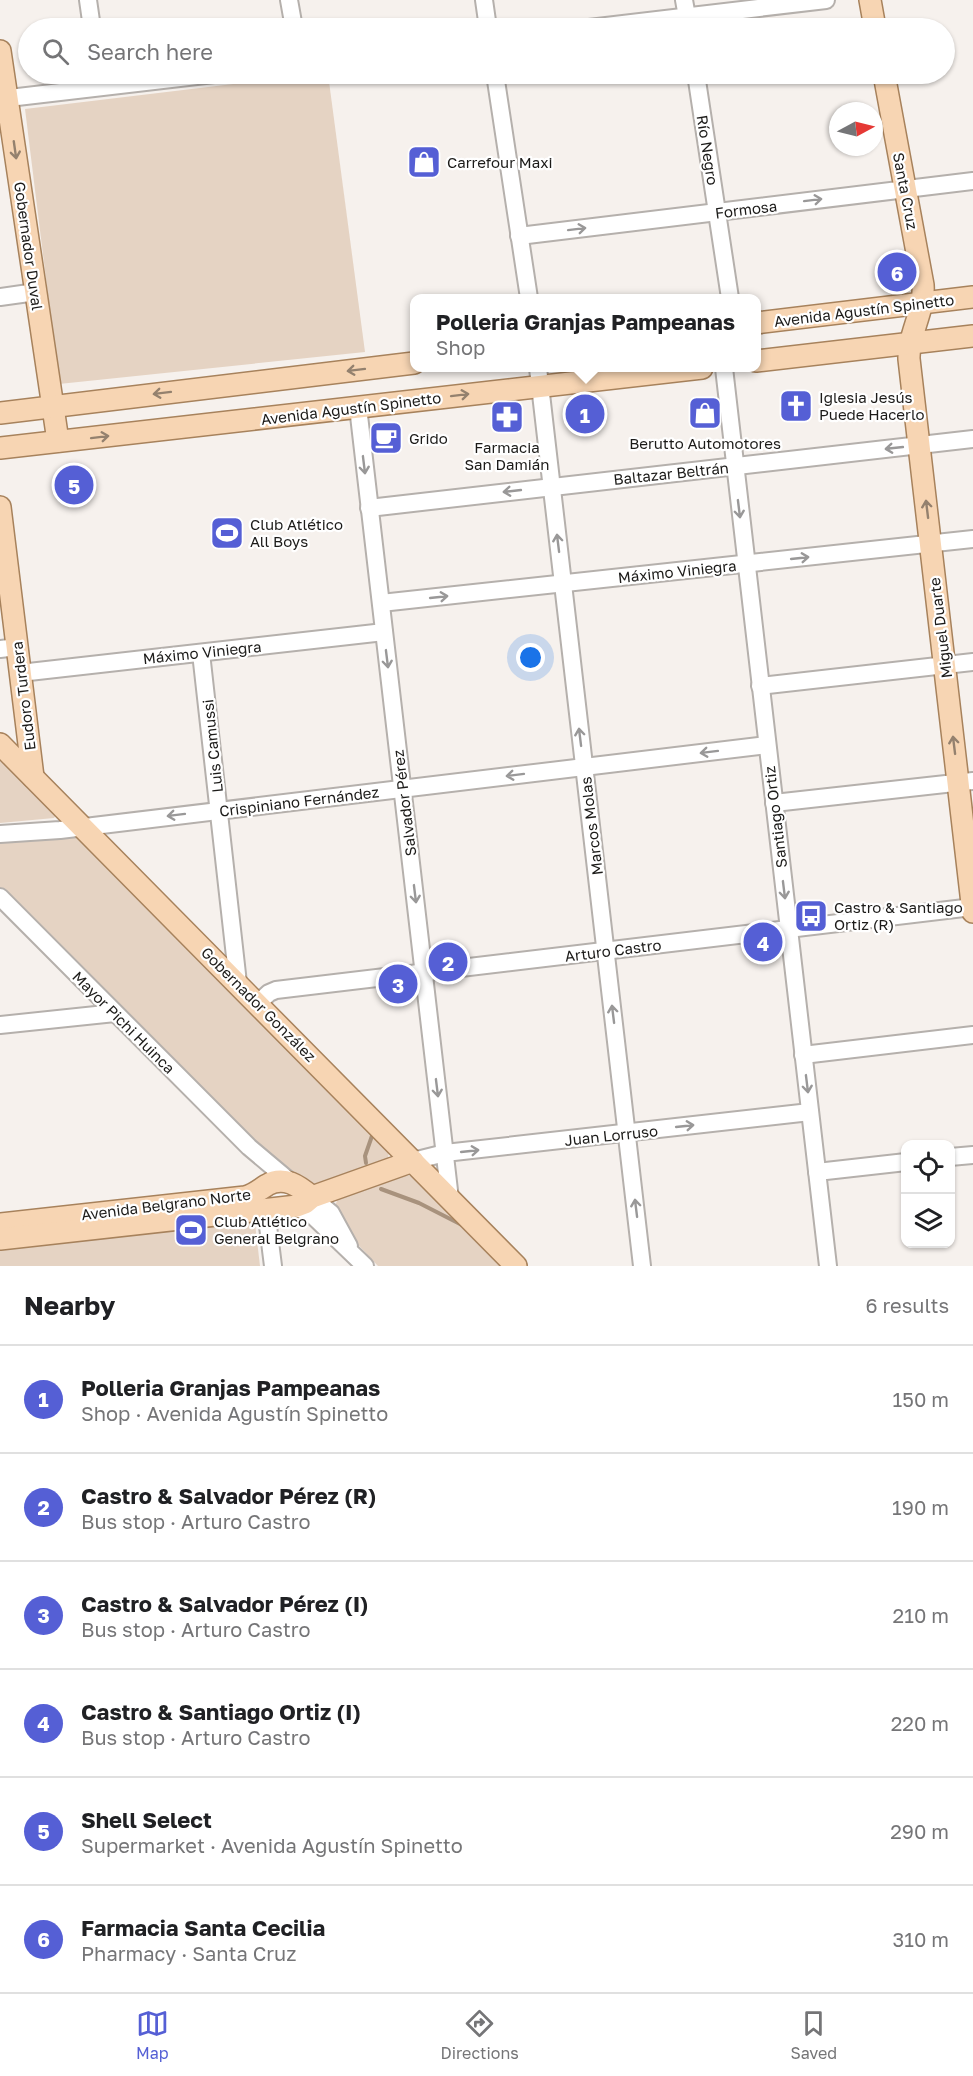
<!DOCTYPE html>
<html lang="en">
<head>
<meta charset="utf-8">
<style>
  :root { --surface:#fff; --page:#f2f2f2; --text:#202124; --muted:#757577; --line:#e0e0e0; --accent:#555fd5 }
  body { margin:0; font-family:"Golos Text",sans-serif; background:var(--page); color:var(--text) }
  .controls { position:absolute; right:18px; bottom:18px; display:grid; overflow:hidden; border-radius:12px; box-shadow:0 2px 4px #0004 }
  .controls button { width:54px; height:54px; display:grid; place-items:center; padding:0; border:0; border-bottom:2px solid var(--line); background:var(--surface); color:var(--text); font:30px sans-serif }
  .compass { position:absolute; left:829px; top:102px; width:54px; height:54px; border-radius:50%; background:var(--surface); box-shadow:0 2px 4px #0004; rotate:83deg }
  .you { position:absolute; left:531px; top:658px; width:21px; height:21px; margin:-15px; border:4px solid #fff; border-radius:50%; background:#1a73e8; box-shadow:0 0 0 9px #1a73e833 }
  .badge { display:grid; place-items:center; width:39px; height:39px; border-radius:50%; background:var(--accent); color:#fff; font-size:20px; font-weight:700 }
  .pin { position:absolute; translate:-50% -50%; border:3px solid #fff; box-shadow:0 2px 6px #0006 }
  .popup { position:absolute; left:410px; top:294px; width:351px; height:78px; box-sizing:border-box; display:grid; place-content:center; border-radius:12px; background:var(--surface); filter:drop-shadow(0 2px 4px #0005); font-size:20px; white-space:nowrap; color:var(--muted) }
  .popup b { font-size:22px; color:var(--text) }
  .popup::after { content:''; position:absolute; left:50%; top:100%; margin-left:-12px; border:12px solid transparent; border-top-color:var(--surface) }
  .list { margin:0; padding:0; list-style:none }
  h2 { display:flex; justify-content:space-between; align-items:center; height:78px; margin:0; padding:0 24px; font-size:26px }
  h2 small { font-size:20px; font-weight:400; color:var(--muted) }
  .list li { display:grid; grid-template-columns:39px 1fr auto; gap:18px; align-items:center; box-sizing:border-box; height:108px; padding:0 24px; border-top:2px solid var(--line) }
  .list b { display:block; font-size:22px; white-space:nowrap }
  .list p { margin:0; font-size:20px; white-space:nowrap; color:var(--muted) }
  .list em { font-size:20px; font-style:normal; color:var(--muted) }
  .icon { flex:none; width:33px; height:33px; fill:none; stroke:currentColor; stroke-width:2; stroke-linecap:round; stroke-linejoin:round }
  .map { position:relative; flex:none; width:973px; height:1266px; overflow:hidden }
  .search { position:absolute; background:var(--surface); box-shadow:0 2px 4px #0004; left:18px; right:18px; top:18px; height:66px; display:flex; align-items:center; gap:15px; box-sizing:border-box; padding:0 21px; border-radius:33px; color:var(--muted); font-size:22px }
  .sheet { height:726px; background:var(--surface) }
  nav { display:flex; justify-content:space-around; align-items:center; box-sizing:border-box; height:84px; border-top:2px solid var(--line); background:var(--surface); font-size:16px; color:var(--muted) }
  nav a { display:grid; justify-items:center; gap:3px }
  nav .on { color:var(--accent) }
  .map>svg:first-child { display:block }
  .green { fill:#e5d3c3 }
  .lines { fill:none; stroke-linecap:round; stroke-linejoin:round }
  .stream { stroke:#a8927d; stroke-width:4 }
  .minor-casing { stroke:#b5b0ac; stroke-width:20 }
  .major-casing { stroke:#a7825c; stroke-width:24 }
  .minor { stroke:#fff; stroke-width:16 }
  .major { stroke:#f7d5b3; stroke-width:21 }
  .oneway { stroke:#94816e }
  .oneway2 { stroke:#999898 }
  .labels { text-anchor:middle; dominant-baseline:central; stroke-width:4.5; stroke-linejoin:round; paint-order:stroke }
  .street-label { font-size:15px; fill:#1c1b19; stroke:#fff }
  .poi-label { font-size:15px; fill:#1c1b19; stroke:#fff; text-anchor:start }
</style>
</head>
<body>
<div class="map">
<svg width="973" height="1266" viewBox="0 0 973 1266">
  <rect width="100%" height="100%" fill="#f6f1ed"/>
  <g class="green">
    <path d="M316,74H328L365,352L59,384L25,109Z"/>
    <path d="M0,755L56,815L54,818L0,823Z"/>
    <path d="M76,833L389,1151L388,1159L311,1187L273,1162L0,887V837Z"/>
    <path d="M402,1175L413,1176L505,1266H378L350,1236L335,1206L338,1198Z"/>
    <path d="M254,1215L260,1266H0V1244Z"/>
  </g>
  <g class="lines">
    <g class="stream">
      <path d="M366,1163L365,1156L373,1133"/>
      <path d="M381,1189L419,1203L462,1225"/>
    </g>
    <defs>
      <g id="minor">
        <path d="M88,0L92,28"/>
        <path d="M289,0L294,28"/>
        <path d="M484,0L488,28"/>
        <path d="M684,0L689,28"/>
        <path d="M589,28L826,0"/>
        <path d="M495,74L529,298"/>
        <path d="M696,74L730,298"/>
        <path d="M0,99L214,74"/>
        <path d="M519,236L973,181"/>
        <path d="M0,297L36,292"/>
        <path d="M538,368L642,1266"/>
        <path d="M724,368L828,1266"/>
        <path d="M358,407L450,1199"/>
        <path d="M369,508L973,439"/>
        <path d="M381,603L973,539"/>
        <path d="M0,649L17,647"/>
        <path d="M201,653L238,983"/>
        <path d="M20,673L384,632"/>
        <path d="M760,686L973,662"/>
        <path d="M774,803L973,781"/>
        <path d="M0,834L60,830L767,745"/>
        <path d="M0,897L249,1147L293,1184"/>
        <path d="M258,1003L269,993L276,990L973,907"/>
        <path d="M0,1025L115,1013"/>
        <path d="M803,1055L973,1035"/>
        <path d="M950,1157L973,1155"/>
        <path d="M413,1161L445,1153L810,1112"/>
        <path d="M817,1172L906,1162"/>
        <path d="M312,1197L331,1213L349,1246"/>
        <path d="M294,1207L310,1213L365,1266"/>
        <path d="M266,1210L273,1266"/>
      </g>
      <g id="major">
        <path d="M870,0L875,28"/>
        <path d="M0,51L58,441"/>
        <path d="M884,74L923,285C925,311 908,334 909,359L973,912"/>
        <path d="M756,323L973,297"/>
        <path d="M756,361L973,336"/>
        <path d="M0,413L414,363"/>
        <path d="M0,448L702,368"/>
        <path d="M0,507L33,777"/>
        <path d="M0,744L516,1266"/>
        <path d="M0,1224L245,1197C254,1195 259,1190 267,1185C284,1175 299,1186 312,1197"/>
        <path d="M0,1239L297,1206L305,1203L312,1197L413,1161"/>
      </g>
    </defs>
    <use href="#minor" class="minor-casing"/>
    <use href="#major" class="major-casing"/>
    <use href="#minor" class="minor"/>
    <use href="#major" class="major"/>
  </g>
  <defs><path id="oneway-shaft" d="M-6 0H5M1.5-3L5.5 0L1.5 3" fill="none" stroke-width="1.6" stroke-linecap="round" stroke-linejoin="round" transform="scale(1.5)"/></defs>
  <g class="oneway">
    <use href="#oneway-shaft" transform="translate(15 150) rotate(82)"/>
    <use href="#oneway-shaft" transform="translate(356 370) rotate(173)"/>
    <use href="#oneway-shaft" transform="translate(162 393) rotate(173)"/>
    <use href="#oneway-shaft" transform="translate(460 395) rotate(-7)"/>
    <use href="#oneway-shaft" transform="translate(100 437) rotate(-7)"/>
    <use href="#oneway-shaft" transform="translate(927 509) rotate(-97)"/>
    <use href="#oneway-shaft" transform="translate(954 745) rotate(-97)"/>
  </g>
  <g class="oneway2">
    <use href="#oneway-shaft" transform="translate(813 200) rotate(-7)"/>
    <use href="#oneway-shaft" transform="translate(577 229) rotate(-7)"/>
    <use href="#oneway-shaft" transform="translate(894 448) rotate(174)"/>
    <use href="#oneway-shaft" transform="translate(364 465) rotate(83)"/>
    <use href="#oneway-shaft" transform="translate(512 491) rotate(174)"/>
    <use href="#oneway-shaft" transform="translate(739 509) rotate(83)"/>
    <use href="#oneway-shaft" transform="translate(558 543) rotate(-97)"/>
    <use href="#oneway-shaft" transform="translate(800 558) rotate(-6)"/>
    <use href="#oneway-shaft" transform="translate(439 597) rotate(-6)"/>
    <use href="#oneway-shaft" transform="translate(387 659) rotate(83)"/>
    <use href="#oneway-shaft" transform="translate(580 737) rotate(-97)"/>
    <use href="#oneway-shaft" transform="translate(709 752) rotate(173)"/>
    <use href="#oneway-shaft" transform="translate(515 775) rotate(173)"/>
    <use href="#oneway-shaft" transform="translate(176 815) rotate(173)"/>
    <use href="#oneway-shaft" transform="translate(784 890) rotate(83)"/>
    <use href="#oneway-shaft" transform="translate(415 894) rotate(83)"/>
    <use href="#oneway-shaft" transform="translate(613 1014) rotate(-97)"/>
    <use href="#oneway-shaft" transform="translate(807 1084) rotate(83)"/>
    <use href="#oneway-shaft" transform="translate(437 1088) rotate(83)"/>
    <use href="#oneway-shaft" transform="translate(685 1126) rotate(-6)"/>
    <use href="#oneway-shaft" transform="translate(470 1151) rotate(-6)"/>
    <use href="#oneway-shaft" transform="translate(636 1208) rotate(-97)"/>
  </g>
  <defs>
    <symbol id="shop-square" viewBox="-11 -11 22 22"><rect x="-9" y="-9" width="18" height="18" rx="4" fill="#555fd5" stroke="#fff"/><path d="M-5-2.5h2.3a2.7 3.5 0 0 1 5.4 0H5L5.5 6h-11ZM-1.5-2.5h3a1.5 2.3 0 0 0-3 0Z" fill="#fff"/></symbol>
    <symbol id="church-square" viewBox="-11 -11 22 22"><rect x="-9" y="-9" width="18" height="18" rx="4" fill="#555fd5" stroke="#fff"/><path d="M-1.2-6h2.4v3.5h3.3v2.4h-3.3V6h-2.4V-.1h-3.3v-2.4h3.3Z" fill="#fff"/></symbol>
    <symbol id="pharmacy-square" viewBox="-11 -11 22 22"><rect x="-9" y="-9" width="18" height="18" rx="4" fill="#555fd5" stroke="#fff"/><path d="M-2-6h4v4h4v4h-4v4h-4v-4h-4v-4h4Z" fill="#fff"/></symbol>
    <symbol id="cafe-square" viewBox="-11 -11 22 22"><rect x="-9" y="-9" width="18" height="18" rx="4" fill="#555fd5" stroke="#fff"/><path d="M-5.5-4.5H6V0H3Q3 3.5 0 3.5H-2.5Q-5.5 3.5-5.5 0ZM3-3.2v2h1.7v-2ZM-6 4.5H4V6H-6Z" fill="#fff"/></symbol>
    <symbol id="stadium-square" viewBox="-11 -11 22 22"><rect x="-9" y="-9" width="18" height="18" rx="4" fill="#555fd5" stroke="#fff"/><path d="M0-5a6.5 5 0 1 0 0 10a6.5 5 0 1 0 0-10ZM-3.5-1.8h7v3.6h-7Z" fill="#fff"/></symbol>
    <symbol id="bus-square" viewBox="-11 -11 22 22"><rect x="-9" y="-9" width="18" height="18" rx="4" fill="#555fd5" stroke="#fff"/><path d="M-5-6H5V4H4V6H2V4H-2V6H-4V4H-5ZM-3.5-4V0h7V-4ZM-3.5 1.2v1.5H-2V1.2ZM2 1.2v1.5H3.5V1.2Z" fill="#fff"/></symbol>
  </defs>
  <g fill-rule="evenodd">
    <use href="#shop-square" x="405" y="143" width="38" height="38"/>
    <use href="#church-square" x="777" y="387" width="38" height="38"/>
    <use href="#shop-square" x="686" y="394" width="38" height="38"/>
    <use href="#pharmacy-square" x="488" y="398" width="38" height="38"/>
    <use href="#cafe-square" x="367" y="419" width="38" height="38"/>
    <use href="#stadium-square" x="208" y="514" width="38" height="38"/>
    <use href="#bus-square" x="792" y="897" width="38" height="38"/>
    <use href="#stadium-square" x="172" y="1211" width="38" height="38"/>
  </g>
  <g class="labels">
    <g class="street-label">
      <text transform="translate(708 150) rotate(81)">Río Negro</text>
      <text transform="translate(906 191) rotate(79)">Santa Cruz</text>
      <text transform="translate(746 209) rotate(-7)">Formosa</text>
      <text transform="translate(29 246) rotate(82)">Gobernador Duval</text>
      <text transform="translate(864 310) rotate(-7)">Avenida Agustín Spinetto</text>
      <text transform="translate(351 408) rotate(-7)">Avenida Agustín Spinetto</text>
      <text transform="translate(671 473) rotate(-6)">Baltazar Beltrán</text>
      <text transform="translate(677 571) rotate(-6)">Máximo Viniegra</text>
      <text transform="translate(940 628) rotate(-97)">Miguel Duarte</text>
      <text transform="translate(202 652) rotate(-6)">Máximo Viniegra</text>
      <text transform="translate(23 696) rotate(-97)">Eudoro Turdera</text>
      <text transform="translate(212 746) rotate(-96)">Luis Camussi</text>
      <text transform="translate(299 801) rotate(-7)">Crispiniano Fernández</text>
      <text transform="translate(404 803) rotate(-97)">Salvador Pérez</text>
      <text transform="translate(775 817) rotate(-97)">Santiago Ortiz</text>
      <text transform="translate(591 826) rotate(-97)">Marcos Molas</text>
      <text transform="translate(613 950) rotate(-7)">Arturo Castro</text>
      <text transform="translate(259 1004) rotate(45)">Gobernador González</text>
      <text transform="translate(124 1022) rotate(45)">Mayor Pichi Huinca</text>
      <text transform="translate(611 1135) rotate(-6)">Juan Lorruso</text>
      <text transform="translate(166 1204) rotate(-7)">Avenida Belgrano Norte</text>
    </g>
    <g class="poi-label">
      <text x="447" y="162">Carrefour Maxi</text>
      <text x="819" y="397">Iglesia Jesús<tspan x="819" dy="17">Puede Hacerlo</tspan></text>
      <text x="409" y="438">Grido</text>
      <text x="705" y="443" text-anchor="middle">Berutto Automotores</text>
      <text x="507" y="447" text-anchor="middle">Farmacia<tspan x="507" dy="17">San Damián</tspan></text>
      <text x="250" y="524">Club Atlético<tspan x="250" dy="17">All Boys</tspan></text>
      <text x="834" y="907">Castro &amp; Santiago<tspan x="834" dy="17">Ortiz (R)</tspan></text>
      <text x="214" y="1221">Club Atlético<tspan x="214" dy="17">General Belgrano</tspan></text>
    </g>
  </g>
</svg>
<div class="controls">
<button><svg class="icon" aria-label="locate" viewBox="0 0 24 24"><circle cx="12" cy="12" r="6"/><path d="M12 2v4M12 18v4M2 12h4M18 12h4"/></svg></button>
<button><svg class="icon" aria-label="layers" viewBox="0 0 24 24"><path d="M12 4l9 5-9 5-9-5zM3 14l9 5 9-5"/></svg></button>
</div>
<svg class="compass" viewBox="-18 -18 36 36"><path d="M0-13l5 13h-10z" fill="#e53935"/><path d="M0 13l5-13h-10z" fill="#757577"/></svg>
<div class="you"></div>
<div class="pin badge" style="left:585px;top:414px">1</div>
<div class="popup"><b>Polleria Granjas Pampeanas</b>Shop</div>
<div class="pin badge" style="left:448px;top:962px">2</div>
<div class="pin badge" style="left:398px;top:984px">3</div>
<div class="pin badge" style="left:763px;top:942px">4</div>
<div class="pin badge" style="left:74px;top:485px">5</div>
<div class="pin badge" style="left:897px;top:272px">6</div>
<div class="search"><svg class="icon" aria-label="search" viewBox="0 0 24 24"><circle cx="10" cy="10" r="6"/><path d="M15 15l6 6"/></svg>Search here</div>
</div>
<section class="sheet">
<h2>Nearby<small>6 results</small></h2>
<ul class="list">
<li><span class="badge">1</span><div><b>Polleria Granjas Pampeanas</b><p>Shop · Avenida Agustín Spinetto</p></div><em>150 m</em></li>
<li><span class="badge">2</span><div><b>Castro &amp; Salvador Pérez (R)</b><p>Bus stop · Arturo Castro</p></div><em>190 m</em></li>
<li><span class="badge">3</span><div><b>Castro &amp; Salvador Pérez (I)</b><p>Bus stop · Arturo Castro</p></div><em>210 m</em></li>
<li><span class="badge">4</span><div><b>Castro &amp; Santiago Ortiz (I)</b><p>Bus stop · Arturo Castro</p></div><em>220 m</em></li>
<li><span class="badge">5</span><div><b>Shell Select</b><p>Supermarket · Avenida Agustín Spinetto</p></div><em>290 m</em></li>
<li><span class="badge">6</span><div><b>Farmacia Santa Cecilia</b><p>Pharmacy · Santa Cruz</p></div><em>310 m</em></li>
</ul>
</section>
<nav>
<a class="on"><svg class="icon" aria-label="map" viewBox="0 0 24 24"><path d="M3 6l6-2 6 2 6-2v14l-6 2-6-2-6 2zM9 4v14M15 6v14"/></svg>Map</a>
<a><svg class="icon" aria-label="directions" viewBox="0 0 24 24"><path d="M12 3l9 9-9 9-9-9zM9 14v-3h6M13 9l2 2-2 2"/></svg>Directions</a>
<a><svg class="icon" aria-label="saved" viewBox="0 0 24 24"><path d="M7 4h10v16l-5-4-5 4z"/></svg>Saved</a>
</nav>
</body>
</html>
